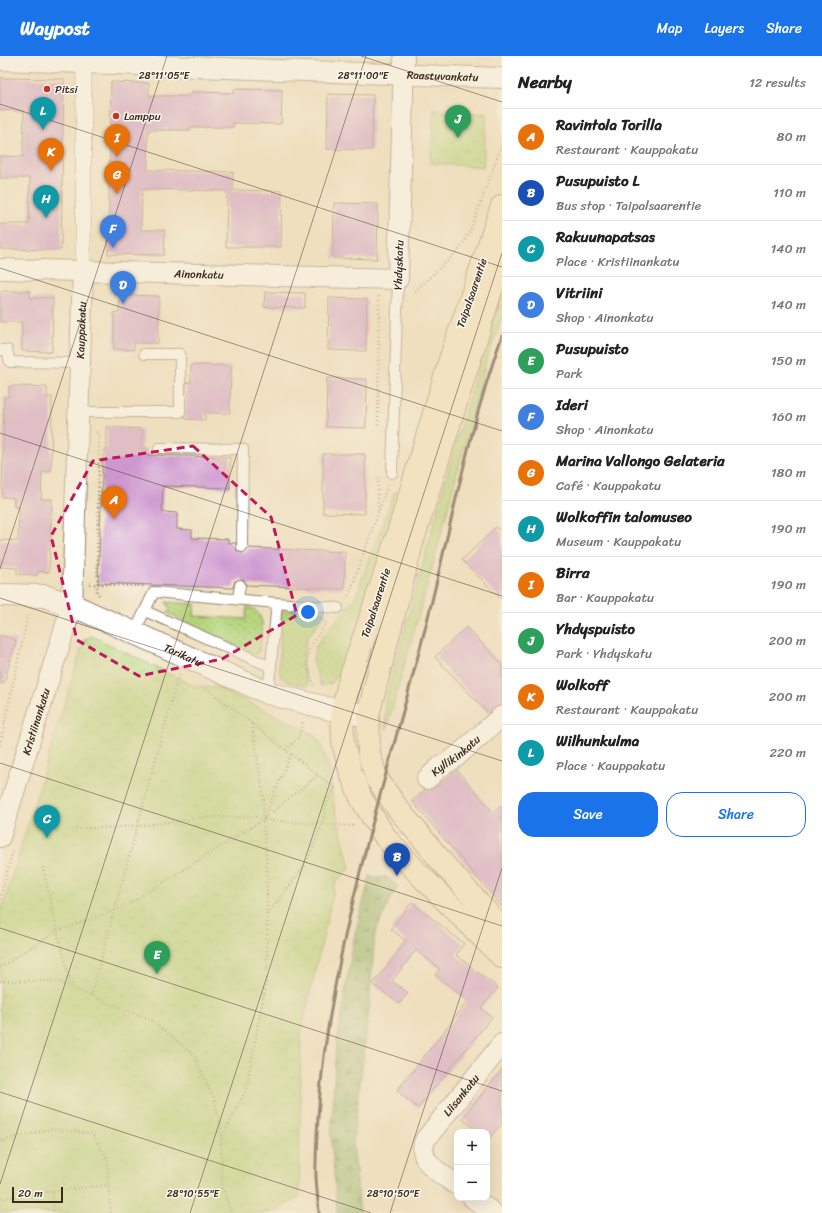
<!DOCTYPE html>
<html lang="en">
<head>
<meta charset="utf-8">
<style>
  :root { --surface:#fff; --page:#f2f2f2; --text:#222; --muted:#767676; --line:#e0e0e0; --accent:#1a73e8 }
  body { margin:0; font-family:Sriracha,sans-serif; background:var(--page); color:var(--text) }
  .controls { position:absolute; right:12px; bottom:12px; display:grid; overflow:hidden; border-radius:8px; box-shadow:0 4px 16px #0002 }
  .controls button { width:36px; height:36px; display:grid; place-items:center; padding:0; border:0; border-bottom:1px solid var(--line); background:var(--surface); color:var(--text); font:20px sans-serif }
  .scale { position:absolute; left:12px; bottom:10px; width:51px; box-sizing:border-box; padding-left:4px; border:2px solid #3b2a1e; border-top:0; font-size:11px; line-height:14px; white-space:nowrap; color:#3b2a1e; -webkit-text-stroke:3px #fbf7ec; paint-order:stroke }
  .you { position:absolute; left:308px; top:556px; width:14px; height:14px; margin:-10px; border:3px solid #fff; border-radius:50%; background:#1a73e8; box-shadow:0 0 0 6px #1a73e833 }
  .badge { display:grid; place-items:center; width:26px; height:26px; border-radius:50%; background:var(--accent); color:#fff; font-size:13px; font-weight:700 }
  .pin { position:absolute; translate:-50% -33px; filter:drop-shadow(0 1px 2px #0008) }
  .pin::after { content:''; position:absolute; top:21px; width:14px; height:12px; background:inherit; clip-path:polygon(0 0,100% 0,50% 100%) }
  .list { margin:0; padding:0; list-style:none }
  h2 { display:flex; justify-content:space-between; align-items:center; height:52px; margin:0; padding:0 16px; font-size:17px }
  h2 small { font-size:13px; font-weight:400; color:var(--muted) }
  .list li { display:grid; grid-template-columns:26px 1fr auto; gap:12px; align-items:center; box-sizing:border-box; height:56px; padding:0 16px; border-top:1px solid var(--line) }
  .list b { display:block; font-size:15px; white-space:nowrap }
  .list p { margin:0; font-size:13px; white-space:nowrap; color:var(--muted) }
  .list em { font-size:13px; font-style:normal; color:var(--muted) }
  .actions { display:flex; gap:8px; padding:12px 16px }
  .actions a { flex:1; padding:9px 0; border:1px solid var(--accent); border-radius:16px; text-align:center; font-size:14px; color:var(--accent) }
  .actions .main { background:var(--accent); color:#fff }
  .map { position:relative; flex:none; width:502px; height:1157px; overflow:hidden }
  header { display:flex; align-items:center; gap:24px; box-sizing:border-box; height:56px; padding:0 20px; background:var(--accent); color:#fff }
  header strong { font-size:19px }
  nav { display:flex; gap:22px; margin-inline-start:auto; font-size:14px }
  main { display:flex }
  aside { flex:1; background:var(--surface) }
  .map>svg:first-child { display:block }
  .grass { fill:url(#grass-dots); stroke:#78804d }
  .forest { fill:url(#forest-firs); stroke:#667045 }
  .park { fill:url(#park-crowns); stroke:#78804d }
  .building { fill:#cd97d0 }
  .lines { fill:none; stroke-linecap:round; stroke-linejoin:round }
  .service-casing { stroke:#94846e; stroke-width:12 }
  .pedestrian-casing { stroke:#94846e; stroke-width:16 }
  .minor-casing { stroke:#94846e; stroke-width:22 }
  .tertiary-casing { stroke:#94846e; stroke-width:24 }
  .secondary-casing { stroke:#94846e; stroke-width:24 }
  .path { stroke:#94846e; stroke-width:2.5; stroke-dasharray:1 3; stroke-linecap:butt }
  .service { stroke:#fff; stroke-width:10 }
  .pedestrian { stroke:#fff; stroke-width:15 }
  .minor { stroke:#fff; stroke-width:20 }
  .tertiary { stroke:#fff; stroke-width:22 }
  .secondary { stroke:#f9e7c3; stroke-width:22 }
  .rail { stroke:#3b2a1e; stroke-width:3 }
  .marked { fill:none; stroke:#c2185b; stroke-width:3; stroke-dasharray:8 5; stroke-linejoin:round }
  .ticks { fill:none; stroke:#3b2a1e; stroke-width:1; stroke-opacity:0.45 }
  .poi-dot { fill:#c8321e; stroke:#fbf7ec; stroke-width:1.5 }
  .labels { text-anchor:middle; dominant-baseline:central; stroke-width:3; stroke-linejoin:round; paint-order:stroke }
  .street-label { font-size:11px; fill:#3b2a1e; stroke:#fbf7ec }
  .poi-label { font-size:11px; fill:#3b2a1e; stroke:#fbf7ec; text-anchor:start }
  .ticks-label { font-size:10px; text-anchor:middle; fill:#3b2a1e; stroke:#fbf7ec; stroke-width:3; stroke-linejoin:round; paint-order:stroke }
</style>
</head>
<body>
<header>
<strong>Waypost</strong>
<nav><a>Map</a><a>Layers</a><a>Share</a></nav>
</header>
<main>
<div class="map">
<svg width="502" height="1157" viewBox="0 0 502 1157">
  <defs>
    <pattern id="grass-dots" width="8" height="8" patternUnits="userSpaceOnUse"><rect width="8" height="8" fill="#b5d57c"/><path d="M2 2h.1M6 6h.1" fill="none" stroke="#9db76b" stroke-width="1.8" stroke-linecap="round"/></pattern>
    <pattern id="forest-firs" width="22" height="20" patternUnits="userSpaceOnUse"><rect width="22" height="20" fill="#90b66c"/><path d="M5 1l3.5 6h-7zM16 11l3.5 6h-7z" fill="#779458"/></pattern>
    <pattern id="park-crowns" width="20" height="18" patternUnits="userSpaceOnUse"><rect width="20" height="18" fill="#b5d57c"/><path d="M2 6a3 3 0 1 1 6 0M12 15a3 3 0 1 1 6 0" fill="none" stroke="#9db76b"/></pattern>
  </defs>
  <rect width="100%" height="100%" fill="#fbf7ec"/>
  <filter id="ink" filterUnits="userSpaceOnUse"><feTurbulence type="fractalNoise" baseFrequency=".025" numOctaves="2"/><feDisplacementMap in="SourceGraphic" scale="8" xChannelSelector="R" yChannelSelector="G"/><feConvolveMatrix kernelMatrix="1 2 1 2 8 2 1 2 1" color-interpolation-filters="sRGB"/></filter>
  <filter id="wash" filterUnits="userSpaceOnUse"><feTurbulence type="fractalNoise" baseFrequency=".012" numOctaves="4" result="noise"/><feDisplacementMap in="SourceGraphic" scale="16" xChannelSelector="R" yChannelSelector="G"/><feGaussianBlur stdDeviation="0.9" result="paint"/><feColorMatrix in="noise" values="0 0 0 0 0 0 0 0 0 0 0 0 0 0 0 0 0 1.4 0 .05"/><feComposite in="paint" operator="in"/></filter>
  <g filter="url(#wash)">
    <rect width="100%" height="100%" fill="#eedfbe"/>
    <g class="grass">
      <path d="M502,230V261L486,306L435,501L386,674L385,645L456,386Z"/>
      <path d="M395,435L403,447L346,613L332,627L321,630L313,605L316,589L355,542Z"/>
      <path d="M166,546L195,548L194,560L246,563L247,550C253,552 259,556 261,563C264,569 261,593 257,598H253L168,557L171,553Z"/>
      <path d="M282,554L319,555L326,557L307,582L302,607L308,630L288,626L280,620L279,608Z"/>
    </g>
    <path class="forest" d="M370,820L387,821L397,830L375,877L368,964L353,1085L360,1157H337L331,1080L336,992L354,882Z"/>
    <g class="park">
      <path d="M434,54L487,58L483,111L430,107Z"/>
      <path d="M92,580L194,630L220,632L313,678L321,688L331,720L332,741L350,812L336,825L301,976L299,1141L271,1157H0V860L84,584Z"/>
    </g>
    <g id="blocks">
      <g class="building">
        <path d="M0,22L64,23L61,194L0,193V168H29L30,122H0V100L23,101L24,55L0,54Z"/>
        <path d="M111,26L149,27V40H191V36L234,37V33L282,34L281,68L233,67V71H190V74H148V114L233,116V134L282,135L281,191H226L227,135L142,133L141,174H165L164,199L108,198Z"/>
        <path d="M328,38L373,39L372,94L327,93Z"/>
        <path d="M334,147L378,148L377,203L333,202Z"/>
        <path d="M0,235H30V242H53L52,296L22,295V266H0Z"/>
        <path d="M265,236L305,237V252L264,251Z"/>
        <path d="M120,239L159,240L158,287H134V294L114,293V256L119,257Z"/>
        <path d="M329,242L367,243L366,295L328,294Z"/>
        <path d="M191,309L231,310L230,357H205V364L185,363L186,327L191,326Z"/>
        <path d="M327,322L367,323L366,372L326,371Z"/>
        <path d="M9,330L47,331V341H52L51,415L42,417L41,443H52L49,516L38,515V519L17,518V512L0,511V484L18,485L19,451H14V442L2,441L4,341H9Z"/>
        <path d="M107,371L142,373V393H147V399L230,401V432L163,430L162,456L177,457V473L192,474V482L228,483V487H236L237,495L242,497L246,496L248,492L345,496L344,533L246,529L244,524L241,523L235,525L233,532L98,527L103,394H107Z"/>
        <path d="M323,398H365V458L323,457Z"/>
        <path d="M496,471L502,477V544L462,504Z"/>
        <path d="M466,571L502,608V648L488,657L435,601Z"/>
        <path d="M0,579L16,584L4,627H0Z"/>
        <path d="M457,714L493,756L502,749V851L412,745L425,734L434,732Z"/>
        <path d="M412,846L464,888L456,899L498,932L481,952L492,961L418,1052L397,1035L468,945L435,919L440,913L416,894L392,925L408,937L399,948L373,928L406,885L391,873Z"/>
        <path d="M502,1013V1067L488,1084L487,1076H479L462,1063Z"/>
      </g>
    </g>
  </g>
  <g filter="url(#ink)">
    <use href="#blocks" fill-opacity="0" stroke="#94846e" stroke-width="1"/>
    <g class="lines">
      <defs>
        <g id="service">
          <path d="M0,294H7L10,306L80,307"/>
          <path d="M78,356H180V298H144"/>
          <path d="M159,392L243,393L242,491"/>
          <path d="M392,417L398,223"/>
          <path d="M238,543L240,529"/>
          <path d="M277,547L338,552"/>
          <path d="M145,555L271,611"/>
          <path d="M134,577L154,536L277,547L268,637"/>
        </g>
        <path id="pedestrian" d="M83,214L84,0"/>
        <g id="minor">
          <path id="s1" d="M0,4L502,22"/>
          <path id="s2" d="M0,213L398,223L404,0"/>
          <path id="s3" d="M427,723L440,711L456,701L502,660"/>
          <path id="s4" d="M0,781L72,549L83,214"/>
          <path id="s5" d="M457,1129C442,1118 416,1106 425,1084L502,988"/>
          <path d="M473,1142L493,1157"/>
        </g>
        <g id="tertiary">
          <path id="s6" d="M0,539L44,540L72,549L268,637L342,656L368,659"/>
        </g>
        <g id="secondary">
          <path d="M502,150L451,301L396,484L350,623L342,656L343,687L351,718L362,744L386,782L418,817L502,901"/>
          <path d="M502,200L412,487L368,659L369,699L377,723L398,753L447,812L502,873"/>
        </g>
      </defs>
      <use href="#service" class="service-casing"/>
      <use href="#pedestrian" class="pedestrian-casing"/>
      <use href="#minor" class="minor-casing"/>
      <use href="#tertiary" class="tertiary-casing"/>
      <use href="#secondary" class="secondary-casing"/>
      <g class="path">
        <path d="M415,235L460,193L471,173L502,88"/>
        <path d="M378,369L379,240"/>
        <path d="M96,376L99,379L97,536L99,539"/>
        <path d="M378,455V420"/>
        <path d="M90,528L143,530"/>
        <path d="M346,543L349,539L388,429"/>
        <path d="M314,629L307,609L308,595L327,565"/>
        <path d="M206,632L335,732"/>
        <path d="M252,668L264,745L263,764"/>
        <path d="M0,689L28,558"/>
        <path d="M286,694L298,682L303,666"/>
        <path d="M264,762L291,698"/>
        <path d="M76,773L137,770L209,761H256L263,764"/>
        <path d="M43,811L57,875L72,931"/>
        <path d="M0,843L13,794"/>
        <path d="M268,858L307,806L322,768L326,748L335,731"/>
        <path d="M0,911L57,875L116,854L137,843L263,764L356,770"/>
        <path d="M0,925H57L110,948L150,963L193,998L214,1043L221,1070L222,1131L231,1157"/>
        <path d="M91,940L179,617"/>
        <path d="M221,1083L246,1034L267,922V810L263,764L318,719"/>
        <path d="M0,1085L51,1073L92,1078L108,1103V1129L111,1157"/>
        <path d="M53,1135L108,1129"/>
        <path d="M0,1143L53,1135V1157"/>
        <path d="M391,1154L393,1157"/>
      </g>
      <use href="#service" class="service"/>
      <use href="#pedestrian" class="pedestrian"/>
      <use href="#minor" class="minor"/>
      <use href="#tertiary" class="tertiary"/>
      <use href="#secondary" class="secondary"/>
      <path class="rail" d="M319,1157C318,1141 315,1124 316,1107C319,928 378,754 423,581C449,481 467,377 502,280"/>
    </g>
  </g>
  <path d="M0 0H502V1157H0ZM193,390L271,461L297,559L222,603L139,620L77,584L51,480L93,405Z" fill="#eedfbe" fill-opacity=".55" fill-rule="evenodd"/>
  <path class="marked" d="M193,390L271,461L297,559L222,603L139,620L77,584L51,480L93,405Z"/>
  <path class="ticks" d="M361,0L502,46M0,48L502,211M0,212L502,375M0,377L502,540M0,513L167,0M0,542L502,705M0,707L502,870M0,872L502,1035M0,1036L371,1157M0,1128L366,0M190,1157L502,197M390,1157L502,812"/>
  <g class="poi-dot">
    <circle cx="47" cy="33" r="4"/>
    <circle cx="116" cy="60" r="4"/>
  </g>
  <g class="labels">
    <g class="street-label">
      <text stroke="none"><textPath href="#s1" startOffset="443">Raastuvankatu</textPath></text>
      <text transform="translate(399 209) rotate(-88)">Yhdyskatu</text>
      <text stroke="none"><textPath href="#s2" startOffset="199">Ainonkatu</textPath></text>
      <text transform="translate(472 237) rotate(-71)">Taipalsaarentie</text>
      <text stroke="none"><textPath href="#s4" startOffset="518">Kauppakatu</textPath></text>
      <text transform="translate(376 547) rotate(-72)">Taipalsaarentie</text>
      <text stroke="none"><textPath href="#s6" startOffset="195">Torikatu</textPath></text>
      <text stroke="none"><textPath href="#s4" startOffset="121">Kristiinankatu</textPath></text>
      <text stroke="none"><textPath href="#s3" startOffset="37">Kyllikinkatu</textPath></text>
      <text stroke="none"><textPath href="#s5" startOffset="118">Liisankatu</textPath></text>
    </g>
    <g class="poi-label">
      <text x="55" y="33">Pitsi</text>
      <text x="124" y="60">Lamppu</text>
    </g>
  </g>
  <g class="ticks-label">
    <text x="164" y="23">28°11'05"E</text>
    <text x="363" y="23">28°11'00"E</text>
    <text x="193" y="1141">28°10'55"E</text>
    <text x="393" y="1141">28°10'50"E</text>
  </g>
</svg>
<div class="controls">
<button>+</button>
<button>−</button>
</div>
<div class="scale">20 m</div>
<div class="you"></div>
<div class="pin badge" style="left:114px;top:463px;background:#e8710a">A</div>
<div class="pin badge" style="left:397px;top:820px;background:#1a4fb4">B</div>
<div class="pin badge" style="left:47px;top:782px;background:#0f9aa8">C</div>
<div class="pin badge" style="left:123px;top:248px;background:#3f7fe0">D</div>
<div class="pin badge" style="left:157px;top:918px;background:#2e9e5b">E</div>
<div class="pin badge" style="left:113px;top:192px;background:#3f7fe0">F</div>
<div class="pin badge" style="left:117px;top:138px;background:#e8710a">G</div>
<div class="pin badge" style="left:46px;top:162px;background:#0f9aa8">H</div>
<div class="pin badge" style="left:117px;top:101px;background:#e8710a">I</div>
<div class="pin badge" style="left:458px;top:82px;background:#2e9e5b">J</div>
<div class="pin badge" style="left:51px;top:115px;background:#e8710a">K</div>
<div class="pin badge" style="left:43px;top:74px;background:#0f9aa8">L</div>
</div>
<aside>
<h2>Nearby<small>12 results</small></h2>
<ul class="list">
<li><span class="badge" style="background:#e8710a">A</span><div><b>Ravintola Torilla</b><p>Restaurant · Kauppakatu</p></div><em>80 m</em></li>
<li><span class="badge" style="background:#1a4fb4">B</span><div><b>Pusupuisto L</b><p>Bus stop · Taipalsaarentie</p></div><em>110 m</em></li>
<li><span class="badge" style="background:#0f9aa8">C</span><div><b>Rakuunapatsas</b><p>Place · Kristiinankatu</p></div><em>140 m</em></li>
<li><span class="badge" style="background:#3f7fe0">D</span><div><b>Vitriini</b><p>Shop · Ainonkatu</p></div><em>140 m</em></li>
<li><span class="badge" style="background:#2e9e5b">E</span><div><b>Pusupuisto</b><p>Park</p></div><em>150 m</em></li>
<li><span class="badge" style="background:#3f7fe0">F</span><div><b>Ideri</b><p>Shop · Ainonkatu</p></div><em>160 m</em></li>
<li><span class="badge" style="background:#e8710a">G</span><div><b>Marina Vallongo Gelateria</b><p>Café · Kauppakatu</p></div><em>180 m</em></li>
<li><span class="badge" style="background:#0f9aa8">H</span><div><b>Wolkoffin talomuseo</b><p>Museum · Kauppakatu</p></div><em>190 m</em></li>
<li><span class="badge" style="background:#e8710a">I</span><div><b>Birra</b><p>Bar · Kauppakatu</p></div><em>190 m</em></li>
<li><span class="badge" style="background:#2e9e5b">J</span><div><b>Yhdyspuisto</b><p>Park · Yhdyskatu</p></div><em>200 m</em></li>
<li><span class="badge" style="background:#e8710a">K</span><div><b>Wolkoff</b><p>Restaurant · Kauppakatu</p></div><em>200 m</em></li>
<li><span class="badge" style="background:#0f9aa8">L</span><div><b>Wilhunkulma</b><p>Place · Kauppakatu</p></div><em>220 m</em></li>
</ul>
<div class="actions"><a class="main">Save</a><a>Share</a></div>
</aside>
</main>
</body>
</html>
